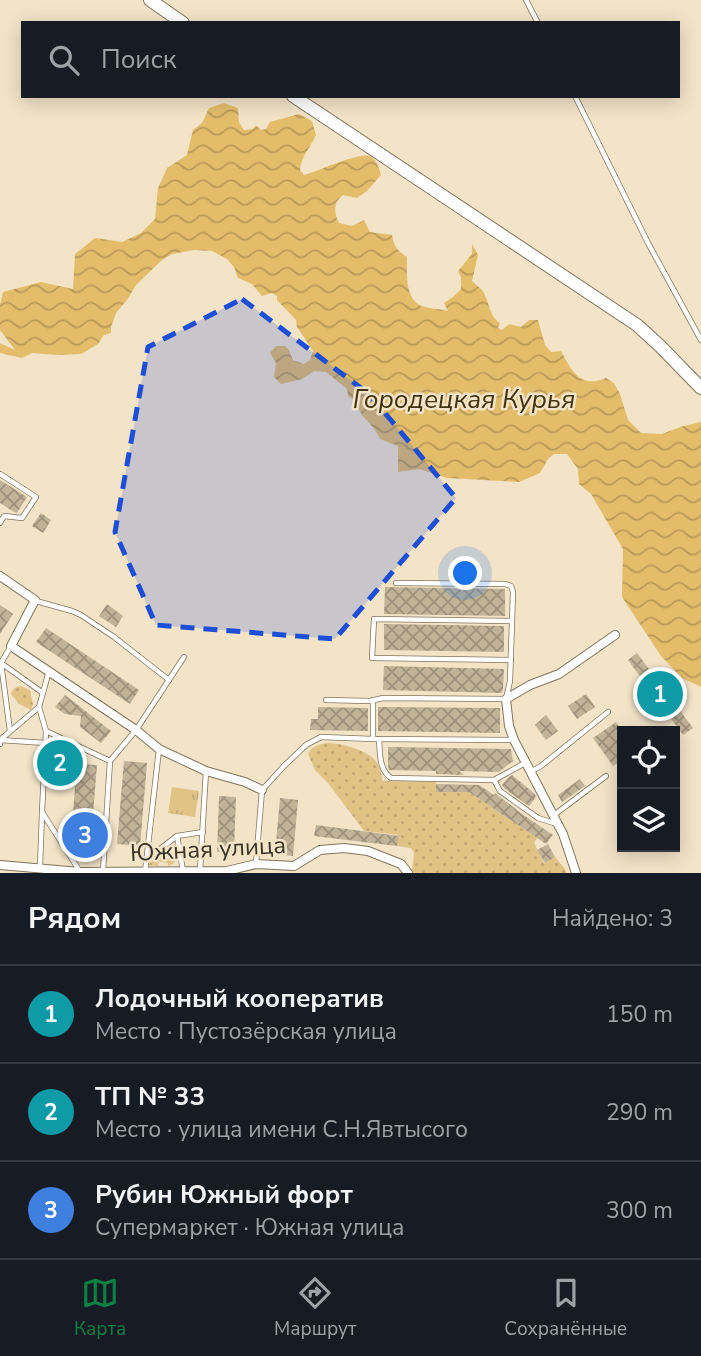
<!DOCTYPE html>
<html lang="ru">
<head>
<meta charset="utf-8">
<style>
  :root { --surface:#171b24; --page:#20242c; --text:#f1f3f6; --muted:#9ea1a6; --line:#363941; --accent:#0b8043 }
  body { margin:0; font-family:"Nunito Sans",sans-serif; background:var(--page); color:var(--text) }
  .controls { position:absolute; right:21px; bottom:21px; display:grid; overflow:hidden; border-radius:0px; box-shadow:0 4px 18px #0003 }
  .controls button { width:63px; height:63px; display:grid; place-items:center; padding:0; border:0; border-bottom:2px solid var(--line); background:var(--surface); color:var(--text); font:35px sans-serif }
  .you { position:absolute; left:466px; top:574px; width:24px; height:24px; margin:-18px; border:5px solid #fff; border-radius:50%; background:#1a73e8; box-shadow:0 0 0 10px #1a73e833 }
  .badge { display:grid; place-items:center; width:46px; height:46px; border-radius:50%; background:var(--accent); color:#fff; font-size:23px; font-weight:700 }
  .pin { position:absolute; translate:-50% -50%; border:4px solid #fff; box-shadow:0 2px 7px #0006 }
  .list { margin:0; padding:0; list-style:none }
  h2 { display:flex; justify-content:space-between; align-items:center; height:91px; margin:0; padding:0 28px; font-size:30px }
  h2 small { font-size:23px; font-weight:400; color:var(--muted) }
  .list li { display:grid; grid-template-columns:46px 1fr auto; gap:21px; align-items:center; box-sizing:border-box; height:98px; padding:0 28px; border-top:2px solid var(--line) }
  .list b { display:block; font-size:26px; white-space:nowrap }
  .list p { margin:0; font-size:23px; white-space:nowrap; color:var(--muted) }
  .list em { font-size:23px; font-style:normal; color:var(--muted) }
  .icon { flex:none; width:38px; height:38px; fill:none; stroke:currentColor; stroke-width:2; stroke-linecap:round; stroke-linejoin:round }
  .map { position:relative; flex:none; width:701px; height:873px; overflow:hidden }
  .search { position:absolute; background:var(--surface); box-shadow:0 4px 18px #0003; left:21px; right:21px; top:21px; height:77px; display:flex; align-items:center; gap:18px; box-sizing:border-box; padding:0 24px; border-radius:0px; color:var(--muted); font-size:26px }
  .sheet { height:385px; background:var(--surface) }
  nav { display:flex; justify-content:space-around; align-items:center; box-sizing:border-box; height:98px; border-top:2px solid var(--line); background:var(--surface); font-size:19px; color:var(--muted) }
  nav a { display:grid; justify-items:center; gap:4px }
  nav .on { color:var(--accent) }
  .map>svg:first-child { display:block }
  .grass { fill:url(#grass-dots) }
  .park { fill:url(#park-tufts) }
  .water { fill:url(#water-waves) }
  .building { fill:url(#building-cross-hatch) }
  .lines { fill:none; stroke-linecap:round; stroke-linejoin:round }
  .lane-casing { stroke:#80745a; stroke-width:6 }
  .street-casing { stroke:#80745a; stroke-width:10 }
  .secondary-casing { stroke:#80745a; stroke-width:14 }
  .lane { stroke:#fff; stroke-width:4.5 }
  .street { stroke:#fff; stroke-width:8 }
  .secondary { stroke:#fff; stroke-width:12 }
  .marked { fill:#1d4ed8; fill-opacity:0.2; stroke:#1d4ed8; stroke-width:5; stroke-dasharray:14 9; stroke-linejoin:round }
  .labels { text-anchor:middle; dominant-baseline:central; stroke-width:5; stroke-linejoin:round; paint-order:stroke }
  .street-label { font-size:24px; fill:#383227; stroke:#f3e4c8 }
  .water-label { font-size:26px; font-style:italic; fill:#43330e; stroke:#f3e4c8 }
</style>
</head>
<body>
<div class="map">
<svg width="701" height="873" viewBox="0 0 701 873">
  <defs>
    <pattern id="grass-dots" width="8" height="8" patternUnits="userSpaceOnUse" patternTransform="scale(1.75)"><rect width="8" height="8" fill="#e1c386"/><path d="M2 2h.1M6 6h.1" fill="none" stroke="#c2a874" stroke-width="1.8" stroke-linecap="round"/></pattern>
    <pattern id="park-tufts" width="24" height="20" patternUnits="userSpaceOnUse" patternTransform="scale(1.75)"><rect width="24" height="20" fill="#e1c386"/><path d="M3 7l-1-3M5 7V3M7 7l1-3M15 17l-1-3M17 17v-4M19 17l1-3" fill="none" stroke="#c2a874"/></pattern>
    <pattern id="water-waves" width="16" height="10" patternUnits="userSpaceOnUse" patternTransform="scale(1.75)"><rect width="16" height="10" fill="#e4bd6b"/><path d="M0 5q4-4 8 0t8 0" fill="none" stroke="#ba9a58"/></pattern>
    <pattern id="building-cross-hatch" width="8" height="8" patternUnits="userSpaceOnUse" patternTransform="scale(1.75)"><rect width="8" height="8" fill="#c1b398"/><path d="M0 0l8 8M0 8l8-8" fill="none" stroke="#9e927c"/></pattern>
  </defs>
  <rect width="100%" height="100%" fill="#f3e4c8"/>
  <g class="grass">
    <path d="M21,686L30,690L33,704L31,710L19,704L11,694C13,688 15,687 21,686Z"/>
    <path d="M326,743C341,743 370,750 378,764C381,769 381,775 383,781L436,782V792H469L537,838L534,843L544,863L555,857L565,869L567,873H414L412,871L414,853L411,848L397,846L398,835L364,831L328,783L315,770L308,754C312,746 318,745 326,743Z"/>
    <path d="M170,847L175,848C178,855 177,859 173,864L168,866V863L159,862L158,866L148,865L153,857Z"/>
  </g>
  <path class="park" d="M172,787L199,791L195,817L168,813Z"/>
  <path class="water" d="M224,103L238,108L239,122L244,130L253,129L256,125L261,130L266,129L270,122L299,114L312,121L316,135C311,147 301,156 300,170L304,175C318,171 359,152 370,156C377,160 379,168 381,175L367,191L357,198L343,195C333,202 334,214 339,223L352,226L364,220L370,232L392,235C394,247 398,251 407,257C407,273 404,302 425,307C432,309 441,309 448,311L444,303L453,297L461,289V277L458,271L472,254V244L478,255L472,281C475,284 479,287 482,290C490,301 488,315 500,323L498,328L502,330L509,324L521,327L529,320H538L545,345L551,352L561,351C572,371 580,389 606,378L614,383L620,394L628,420L641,433L662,434L680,427L701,422V687L682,678L661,656L622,597L623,549L591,494L579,484L578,469L567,454H554L548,459L540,473L519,482L447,478L419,469L398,472V446L380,439C374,426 370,425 362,415C357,407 357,401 348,396L347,389L326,372L314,371L302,379L281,384L274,377L276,363L270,353L276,346H285L289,350L293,360L304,364L310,360L313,351L297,327L296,320L277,300V296L272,293L262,296L252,284L238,278L234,267L227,259L212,251L194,250L172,254L162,260L136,285L127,300L116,313L111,327V333L104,335L98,344L81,354L58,355L32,353L22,358L0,353V343L15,350L0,330V305L3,292L41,282L73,289L75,254L95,238L122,242L141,233L155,219L158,188L167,168L187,155L193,130L202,123L209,108Z"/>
  <g class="building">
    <path d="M0,480L27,497L17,513L14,512L0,503Z"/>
    <path d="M41,513L51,520L43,533L32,526Z"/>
    <path d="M385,587L505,589V616L384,614Z"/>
    <path d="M107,604L123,616L116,627L99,616Z"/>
    <path d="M0,605L13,614L0,634Z"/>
    <path d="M384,624L504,626V652L384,650Z"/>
    <path d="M46,628L139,690L130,704L36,642Z"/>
    <path d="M637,653L693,728L683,735L628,660Z"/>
    <path d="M384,666L504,669L503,688L502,693L383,690Z"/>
    <path d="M586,694L595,707L577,719L568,706Z"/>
    <path d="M65,695L111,731L101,743L80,727L81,716L65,714L55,707Z"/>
    <path d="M318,707L368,708V731L310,730L311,719H318Z"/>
    <path d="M378,707L500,708V733L378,731Z"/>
    <path d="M546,715L558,731L546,740L535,725Z"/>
    <path d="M616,722L622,731V760L613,766L593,738Z"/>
    <path d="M388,747L511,749L513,761L499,772L459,771L464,775L436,774V771L389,770L388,766Z"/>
    <path d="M124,761L147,763L140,846L117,844Z"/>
    <path d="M77,764L97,765L92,827H93L92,843L76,842L79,813L73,812Z"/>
    <path d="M512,775L535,794L536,797L529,806L504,788L502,785L508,778Z"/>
    <path d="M580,779L585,786L562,802L558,795Z"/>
    <path d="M436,784L479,785L494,795L495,793L522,814L553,835L546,844L469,792H436Z"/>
    <path d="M219,796L236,797L234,852H217Z"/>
    <path d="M280,798L298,800L293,856L275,854Z"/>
    <path d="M316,825L399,836L397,846L314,836Z"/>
    <path d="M548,844L555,857L545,863L537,850Z"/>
  </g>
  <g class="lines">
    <defs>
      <g id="lane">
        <path d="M526,0L538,23"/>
        <path d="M575,96L648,243L701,340"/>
        <path d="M0,474L36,497L22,518L4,516L0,523"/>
        <path d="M36,601L72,611L81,615L114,637L169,680"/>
        <path d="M511,660L372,658L374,619L512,621"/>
        <path d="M1,663L10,731"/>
        <path d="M1,663L43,693"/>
        <path d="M1,663L11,646"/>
        <path d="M49,671L39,707L46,731L42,812L79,870"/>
        <path d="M326,700L370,701L383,698L506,699L510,681L513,592L511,586L505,584L396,583"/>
        <path d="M373,700V739L514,740"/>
        <path d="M46,731L110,761"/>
        <path d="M379,739C380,753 379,770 391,778L494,780L525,763"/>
        <path d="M0,740L39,707"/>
        <path d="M0,744V740L46,743"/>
        <path d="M532,771L541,766L608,712"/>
        <path d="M494,780L500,791L538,818L557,824"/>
        <path d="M554,815L606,776"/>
        <path d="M177,836L183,871"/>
        <path d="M147,859L177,836L203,832"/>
        <path d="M256,863L262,790L284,766L306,745L321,737L373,739"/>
        <path d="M40,867L42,813"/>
        <path d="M103,871L110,761L136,730L184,657"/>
        <path d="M200,871L206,771"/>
        <path d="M145,872L159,749"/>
      </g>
      <g id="street">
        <path d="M0,576L35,600L11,646L136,730L159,749L206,771L245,782L262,790"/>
        <path d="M0,865L80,872L227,871L256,864L294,866L320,850L344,848L368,851L401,864L408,873"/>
        <path d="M576,873L563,834L514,740L509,726L506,699L530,685L559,674L615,635"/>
      </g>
      <g id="secondary">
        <path d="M150,0L183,23"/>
        <path d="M293,96L637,325L660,346L701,388"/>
      </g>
    </defs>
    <use href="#lane" class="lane-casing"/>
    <use href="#street" class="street-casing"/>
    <use href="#secondary" class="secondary-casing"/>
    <use href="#lane" class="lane"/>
    <use href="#street" class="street"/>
    <use href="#secondary" class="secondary"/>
  </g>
  <path class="marked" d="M242,299L369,394L456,498L335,639L156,625L115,532L148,347Z"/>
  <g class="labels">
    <g class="street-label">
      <text transform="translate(208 849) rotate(-3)">Южная улица</text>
    </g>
    <g class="water-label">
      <text x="464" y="399">Городецкая Курья</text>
    </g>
  </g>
</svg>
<div class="controls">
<button><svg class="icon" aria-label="locate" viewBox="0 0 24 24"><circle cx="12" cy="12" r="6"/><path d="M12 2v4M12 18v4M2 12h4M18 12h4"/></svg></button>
<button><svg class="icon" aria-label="layers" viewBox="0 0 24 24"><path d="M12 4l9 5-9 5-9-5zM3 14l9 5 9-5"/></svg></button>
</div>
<div class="you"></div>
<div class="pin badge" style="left:660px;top:694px;background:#0f9aa8">1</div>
<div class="pin badge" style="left:60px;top:763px;background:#0f9aa8">2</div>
<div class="pin badge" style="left:85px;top:835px;background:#3f7fe0">3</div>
<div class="search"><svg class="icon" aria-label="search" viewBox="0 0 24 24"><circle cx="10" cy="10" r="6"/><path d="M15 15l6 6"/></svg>Поиск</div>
</div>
<section class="sheet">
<h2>Рядом<small>Найдено: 3</small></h2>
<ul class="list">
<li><span class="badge" style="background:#0f9aa8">1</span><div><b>Лодочный кооператив</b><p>Место · Пустозёрская улица</p></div><em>150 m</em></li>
<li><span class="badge" style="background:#0f9aa8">2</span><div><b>ТП № 33</b><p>Место · улица имени С.Н.Явтысого</p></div><em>290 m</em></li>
<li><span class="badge" style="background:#3f7fe0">3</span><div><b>Рубин Южный форт</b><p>Супермаркет · Южная улица</p></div><em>300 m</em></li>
</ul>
</section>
<nav>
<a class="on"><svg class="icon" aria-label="map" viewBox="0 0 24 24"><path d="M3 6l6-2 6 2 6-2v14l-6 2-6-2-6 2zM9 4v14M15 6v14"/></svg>Карта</a>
<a><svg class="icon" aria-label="directions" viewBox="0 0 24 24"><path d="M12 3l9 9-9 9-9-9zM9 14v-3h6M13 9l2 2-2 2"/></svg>Маршрут</a>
<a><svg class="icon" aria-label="saved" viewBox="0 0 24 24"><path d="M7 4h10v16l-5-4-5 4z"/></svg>Сохранённые</a>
</nav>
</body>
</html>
